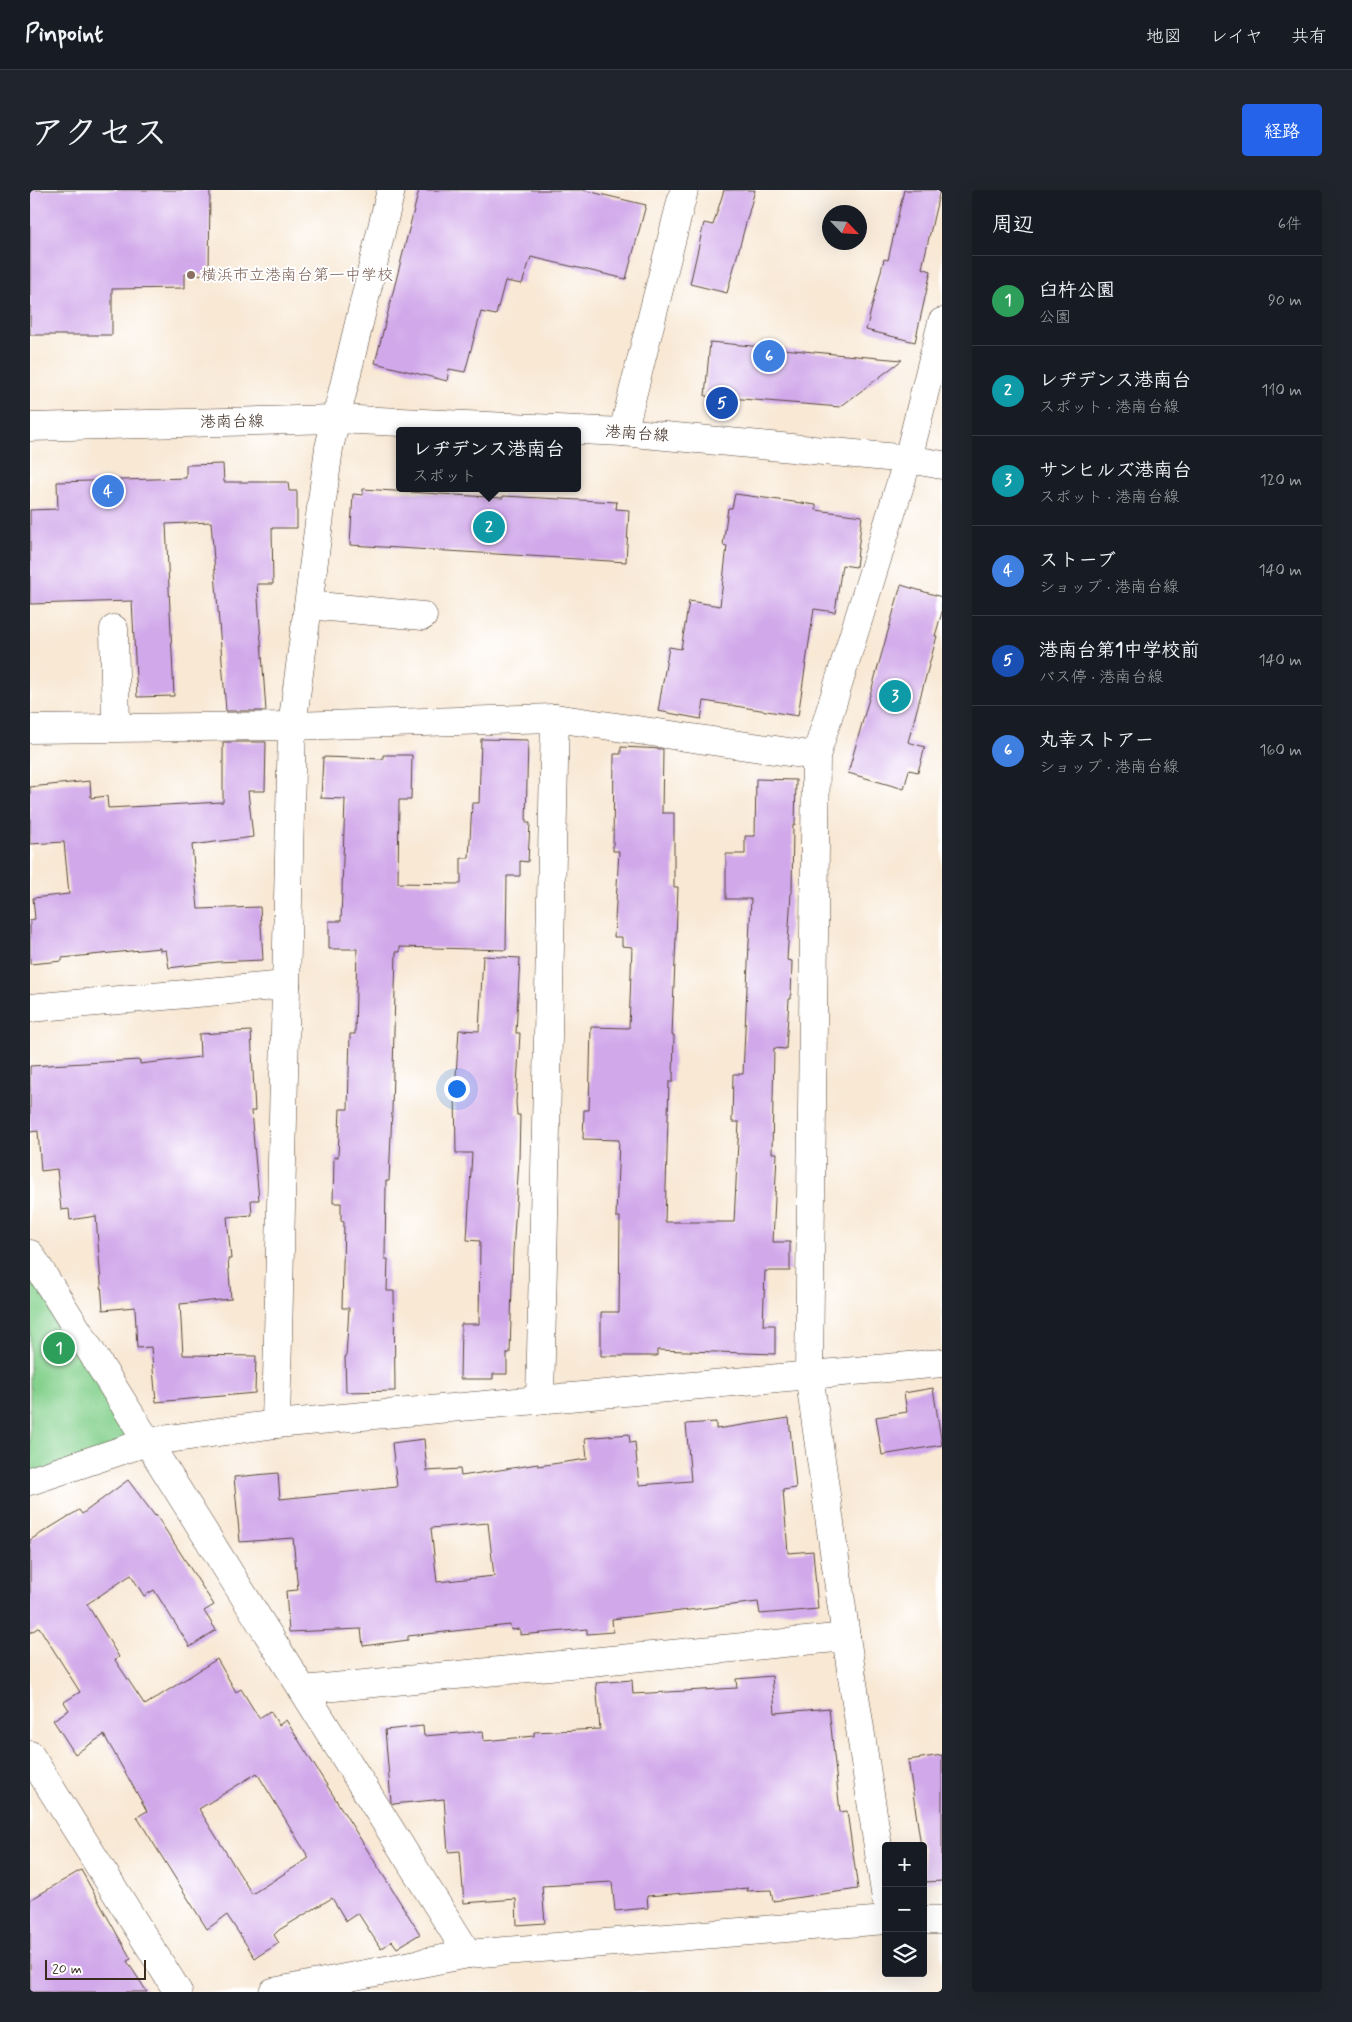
<!DOCTYPE html>
<html lang="ja">
<head>
<meta charset="utf-8">
<style>
  :root { --surface:#171b24; --page:#20242c; --text:#f1f3f6; --muted:#9ea1a6; --line:#363941; --accent:#2563eb }
  body { margin:0; font-family:Mynerve,"Klee One",sans-serif; background:var(--page); color:var(--text) }
  .controls { position:absolute; right:15px; bottom:15px; display:grid; overflow:hidden; border-radius:5px; box-shadow:0 5px 20px #0002 }
  .controls button { width:45px; height:45px; display:grid; place-items:center; padding:0; border:0; border-bottom:1px solid var(--line); background:var(--surface); color:var(--text); font:25px sans-serif }
  .compass { position:absolute; left:792px; top:15px; width:45px; height:45px; border-radius:50%; background:var(--surface); box-shadow:0 5px 20px #0002; rotate:115deg }
  .scale { position:absolute; left:15px; bottom:12px; width:101px; box-sizing:border-box; padding-left:5px; border:2px solid #3b2a1e; border-top:0; font-size:14px; line-height:18px; white-space:nowrap; color:#3b2a1e; -webkit-text-stroke:4px #fff; paint-order:stroke }
  .you { position:absolute; left:426px; top:898px; width:18px; height:18px; margin:-12px; border:4px solid #fff; border-radius:50%; background:#1a73e8; box-shadow:0 0 0 8px #1a73e833 }
  .badge { display:grid; place-items:center; width:32px; height:32px; border-radius:50%; background:var(--accent); color:#fff; font-size:16px; font-weight:700 }
  .pin { position:absolute; translate:-50% -50%; border:2px solid #fff; box-shadow:0 1px 5px #0006 }
  .popup { position:absolute; left:366px; top:237px; width:185px; height:65px; box-sizing:border-box; display:grid; place-content:center; border-radius:5px; background:var(--surface); filter:drop-shadow(0 1px 4px #0005); font-size:16px; white-space:nowrap; color:var(--muted) }
  .popup b { font-size:19px; color:var(--text) }
  .popup::after { content:''; position:absolute; left:50%; top:100%; margin-left:-10px; border:10px solid transparent; border-top-color:var(--surface) }
  .list { margin:0; padding:0; list-style:none }
  h2 { display:flex; justify-content:space-between; align-items:center; height:65px; margin:0; padding:0 20px; font-size:21px }
  h2 small { font-size:16px; font-weight:400; color:var(--muted) }
  .list li { display:grid; grid-template-columns:32px 1fr auto; gap:15px; align-items:center; box-sizing:border-box; height:90px; padding:0 20px; border-top:1px solid var(--line) }
  .list b { display:block; font-size:19px; white-space:nowrap }
  .list p { margin:0; font-size:16px; white-space:nowrap; color:var(--muted) }
  .list em { font-size:16px; font-style:normal; color:var(--muted) }
  .icon { flex:none; width:28px; height:28px; fill:none; stroke:currentColor; stroke-width:2; stroke-linecap:round; stroke-linejoin:round }
  .map { position:relative; flex:none; width:912px; height:1802px; overflow:hidden; border-radius:5px }
  header { display:flex; align-items:center; gap:30px; box-sizing:border-box; height:70px; padding:0 25px; background:var(--surface); border-bottom:1px solid var(--line) }
  header strong { font-size:24px }
  nav { display:flex; gap:28px; margin-inline-start:auto; font-size:18px }
  .intro { display:flex; align-items:center; justify-content:space-between; box-sizing:border-box; height:120px; padding:0 30px }
  h1 { margin:0; font-size:35px }
  .button { padding:12px 22px; border-radius:5px; background:var(--accent); color:#fff; font-size:18px; font-weight:700 }
  main { display:flex; gap:30px; padding:0 30px }
  aside { flex:1; background:var(--surface); border-radius:5px; box-shadow:0 5px 20px #0002 }
  .map>svg:first-child { display:block }
  .green { fill:#85d18e; stroke:#607e56 }
  .building { fill:#d1a9ea; fill-rule:evenodd }
  .lines { fill:none; stroke-linecap:round; stroke-linejoin:round }
  .minor-casing { stroke:#574639; stroke-width:29 }
  .minor { stroke:#fff; stroke-width:28 }
  .education-dot { fill:#8d6e63; stroke:#fff; stroke-width:2 }
  .labels { text-anchor:middle; dominant-baseline:central; stroke-width:4; stroke-linejoin:round; paint-order:stroke }
  .education-label { font-size:16px; fill:#785e54; stroke:#fff; text-anchor:start }
  .street-label { font-size:16px; fill:#3b2a1e; stroke:#fff }
</style>
</head>
<body>
<header>
<strong>Pinpoint</strong>
<nav><a>地図</a><a>レイヤ</a><a>共有</a></nav>
</header>
<div class="intro"><h1>アクセス</h1><a class="button">経路</a></div>
<main>
<div class="map">
<svg width="912" height="1802" viewBox="0 0 912 1802">
  <rect width="100%" height="100%" fill="#fff"/>
  <filter id="ink" filterUnits="userSpaceOnUse"><feTurbulence type="fractalNoise" baseFrequency=".02" numOctaves="2"/><feDisplacementMap in="SourceGraphic" scale="10" xChannelSelector="R" yChannelSelector="G"/><feConvolveMatrix kernelMatrix="1 2 1 2 8 2 1 2 1" color-interpolation-filters="sRGB"/></filter>
  <filter id="wash" filterUnits="userSpaceOnUse"><feTurbulence type="fractalNoise" baseFrequency=".0096" numOctaves="4" result="noise"/><feDisplacementMap in="SourceGraphic" scale="20" xChannelSelector="R" yChannelSelector="G"/><feGaussianBlur stdDeviation="1.12" result="paint"/><feColorMatrix in="noise" values="0 0 0 0 0 0 0 0 0 0 0 0 0 0 0 0 0 1.4 0 .05"/><feComposite in="paint" operator="in"/></filter>
  <g filter="url(#wash)">
    <rect width="100%" height="100%" fill="#f8e8d4"/>
    <path class="green" d="M0,1064L117,1252L0,1291Z"/>
    <g id="blocks">
      <g class="building">
        <path d="M0,0H180L179,85L155,84V98L82,99V145H0Z"/>
        <path d="M389,0H553L616,15L596,89L501,67L492,94L475,91L466,125L451,122L435,182L419,179L417,191L345,173Z"/>
        <path d="M694,0H725L697,103L660,94L674,33L683,35Z"/>
        <path d="M874,0H910L892,78L901,81L885,152L836,140L854,69L858,70Z"/>
        <path d="M680,152L815,165L872,170L810,217L675,206Z"/>
        <path d="M193,274L194,292H258L259,301H267V338H242L243,394H227L236,521H196L181,332L136,334L144,506L107,507L102,411L0,414V320L28,319L27,292L156,288V275Z"/>
        <path d="M333,299L473,308V306L587,312L586,319L599,320L596,372L320,355L323,304L333,305Z"/>
        <path d="M705,304L786,315V320L832,326L826,377L812,375L805,422L784,419L768,526L674,511L671,529L628,521L639,457L651,459L659,411L690,416L697,356L693,355L698,318H702Z"/>
        <path d="M871,395L912,407V422L905,446H907L878,552L895,557L888,582L879,580L874,599L818,583Z"/>
        <path d="M451,549L498,550L496,633H500L498,672L490,671V686H477L476,760L370,757V762H366L362,921L359,991H356L355,1069H358L357,1101H364L365,1201L316,1202L315,1167H316L319,1118H312L314,1032L311,1031V1013H303L304,967H308L310,919H318L320,844H325L327,759H299V731H311L315,609L291,608L293,567L353,569V565H382L381,610H369L368,693L431,694V668H439L442,613H449Z"/>
        <path d="M193,552H236L235,601H218L223,647L162,655L168,719L230,717L233,770L187,772L139,778L136,760L130,761V758L32,768V771L0,774V730L5,729L3,708L39,704L34,652L0,654V597L60,591L61,608L77,606L78,618L193,612Z"/>
        <path d="M591,557L633,559L632,623H644V697H648L642,845H644L643,892H639L635,1032H704L709,932H702L703,884H713L721,709H696V664H715V646H725L726,589L766,590L765,635H763L762,703H761L757,770L762,771L761,809H759L756,859L744,858L742,963H747L743,1052H760V1081H735L733,1135H745V1164L627,1160V1166H571V1122H589L590,1027H586L589,950L553,949L554,920H559L561,837L599,838L602,757L592,756V747H584L589,661H583L584,564H591Z"/>
        <path d="M453,766L490,768L486,843H490L486,913L487,925H490L489,970L483,1062L480,1163H477V1184H463V1189H430L431,1134H449L450,1051L437,1050L442,963H426L425,900L429,840L449,841Z"/>
        <path d="M221,841L225,921H221L229,1010H221L222,1025L197,1027L201,1069H198L201,1109L150,1114L153,1165L226,1166L225,1203L126,1212L121,1157L107,1158L105,1117L73,1120L66,1026L40,1030L39,1019L31,1020L27,979L11,981L8,941L0,942V876L110,870V874L170,867L169,844Z"/>
        <path d="M903,1198L912,1255L852,1265L846,1227L877,1222L874,1203Z"/>
        <path d="M759,1228L766,1298L753,1300L758,1363L783,1361L788,1419L730,1424L728,1412L582,1429L583,1442L557,1444V1439L490,1445V1439L481,1440L480,1435L378,1446V1450L333,1456L331,1439L259,1442L256,1401L268,1400L263,1348L210,1352L204,1287L248,1283L250,1309L367,1297L362,1253L394,1249L397,1281L430,1279L431,1286L508,1274V1276L557,1269L555,1248L599,1244L600,1253L605,1252L609,1295L661,1291L656,1234L686,1232V1239ZM458,1333L464,1386L407,1392L401,1338Z"/>
        <path d="M98,1290L125,1326L126,1325L184,1415L174,1421L186,1440L160,1457L124,1400L114,1406L101,1385L57,1414L89,1467L85,1470L115,1515L187,1469L206,1502L211,1499L229,1528L240,1521L249,1535L256,1530L390,1744L367,1758L362,1751L351,1759L328,1723L316,1731L302,1708L249,1740L244,1745L249,1753L225,1768L197,1725L177,1739L107,1627L117,1621L74,1545L45,1564L23,1530L39,1520L34,1512L50,1502L9,1437L0,1443V1350L49,1320L52,1324ZM227,1583L279,1668L222,1704L169,1619Z"/>
        <path d="M742,1486L745,1523L799,1518L810,1622L817,1621L828,1699L743,1711L741,1700L717,1701L718,1698L617,1706L618,1718L585,1721L582,1692L512,1696L515,1733L487,1735L486,1709L434,1713L430,1661L418,1662L414,1609L363,1614L361,1612L355,1540L393,1536L394,1546L453,1541L454,1551L504,1546V1542L570,1539L566,1493L602,1490L603,1504L707,1498L706,1489Z"/>
        <path d="M912,1565V1691L896,1692L893,1656H891L878,1570Z"/>
        <path d="M51,1680L101,1769L97,1771L117,1802H0V1710Z"/>
      </g>
    </g>
  </g>
  <g filter="url(#ink)">
    <use href="#blocks" fill-opacity="0" stroke="#574639" stroke-width="1"/>
    <g class="lines">
      <defs>
        <g id="minor">
          <path d="M361,0L299,258L262,536L525,528L786,566"/>
          <path d="M0,237L305,229L593,242L878,269L912,275"/>
          <path d="M593,242L654,0"/>
          <path d="M278,415L393,426"/>
          <path d="M84,439L86,537"/>
          <path d="M0,539L262,536L246,1234L117,1252L0,1291"/>
          <path d="M0,818L256,795"/>
          <path d="M0,1064L438,1764L856,1730"/>
          <path d="M510,1209L525,528"/>
          <path d="M246,1234L912,1173"/>
          <path d="M273,1500L816,1447"/>
          <path d="M0,1565L148,1802"/>
          <path d="M856,1709L816,1447L779,1184L786,566L878,269L912,132"/>
          <path d="M893,1730H912"/>
          <path d="M243,1802L438,1764"/>
        </g>
      </defs>
      <use href="#minor" class="minor-casing"/>
      <use href="#minor" class="minor"/>
    </g>
  </g>
  <circle class="education-dot" cx="161" cy="85" r="5"/>
  <g class="labels">
    <g class="education-label">
      <text x="171" y="85">横浜市立港南台第一中学校</text>
    </g>
    <g class="street-label">
      <text transform="translate(202 232) rotate(-1)">港南台線</text>
      <text transform="translate(607 244) rotate(4)">港南台線</text>
    </g>
  </g>
</svg>
<div class="controls">
<button>+</button>
<button>−</button>
<button><svg class="icon" aria-label="layers" viewBox="0 0 24 24"><path d="M12 4l9 5-9 5-9-5zM3 14l9 5 9-5"/></svg></button>
</div>
<svg class="compass" viewBox="-18 -18 36 36"><path d="M0-13l5 13h-10z" fill="#e53935"/><path d="M0 13l5-13h-10z" fill="#9ea1a6"/></svg>
<div class="scale">20 m</div>
<div class="you"></div>
<div class="pin badge" style="left:29px;top:1158px;background:#2e9e5b">1</div>
<div class="pin badge" style="left:459px;top:337px;background:#0f9aa8">2</div>
<div class="popup"><b>レヂデンス港南台</b>スポット</div>
<div class="pin badge" style="left:865px;top:506px;background:#0f9aa8">3</div>
<div class="pin badge" style="left:78px;top:301px;background:#3f7fe0">4</div>
<div class="pin badge" style="left:692px;top:213px;background:#1a4fb4">5</div>
<div class="pin badge" style="left:739px;top:166px;background:#3f7fe0">6</div>
</div>
<aside>
<h2>周辺<small>6件</small></h2>
<ul class="list">
<li><span class="badge" style="background:#2e9e5b">1</span><div><b>臼杵公園</b><p>公園</p></div><em>90 m</em></li>
<li><span class="badge" style="background:#0f9aa8">2</span><div><b>レヂデンス港南台</b><p>スポット · 港南台線</p></div><em>110 m</em></li>
<li><span class="badge" style="background:#0f9aa8">3</span><div><b>サンヒルズ港南台</b><p>スポット · 港南台線</p></div><em>120 m</em></li>
<li><span class="badge" style="background:#3f7fe0">4</span><div><b>ストーブ</b><p>ショップ · 港南台線</p></div><em>140 m</em></li>
<li><span class="badge" style="background:#1a4fb4">5</span><div><b>港南台第1中学校前</b><p>バス停 · 港南台線</p></div><em>140 m</em></li>
<li><span class="badge" style="background:#3f7fe0">6</span><div><b>丸幸ストアー</b><p>ショップ · 港南台線</p></div><em>160 m</em></li>
</ul>
</aside>
</main>
</body>
</html>
